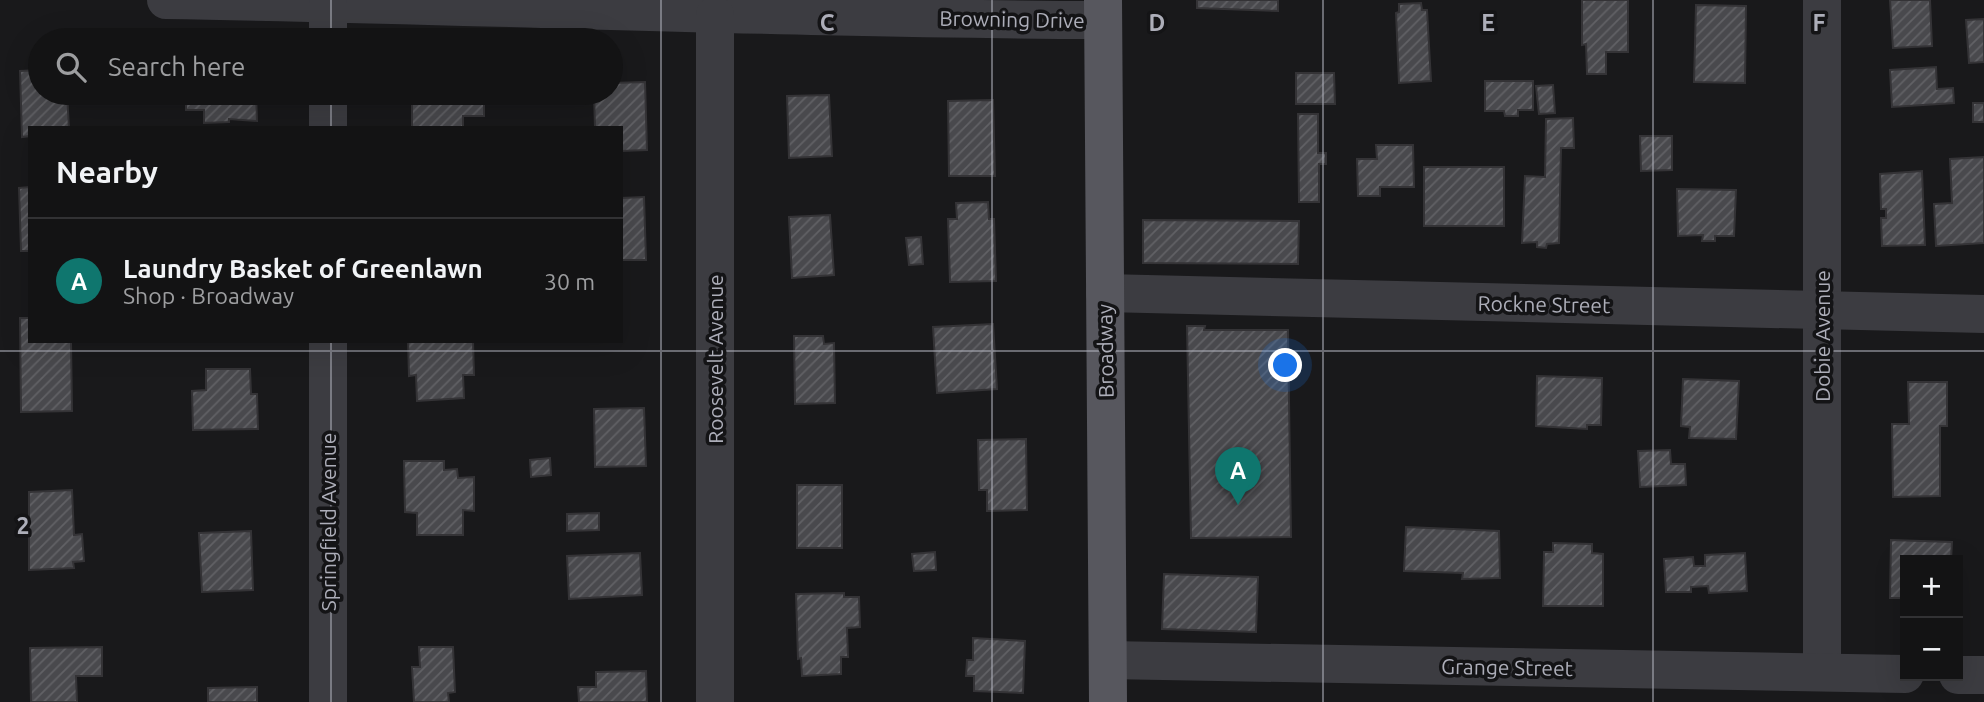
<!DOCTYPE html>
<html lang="en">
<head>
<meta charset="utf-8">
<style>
  :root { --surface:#131314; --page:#202022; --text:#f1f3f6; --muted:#9d9ea0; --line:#323234; --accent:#0f766e }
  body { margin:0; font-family:Ubuntu,sans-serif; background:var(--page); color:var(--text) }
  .controls { position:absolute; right:21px; bottom:21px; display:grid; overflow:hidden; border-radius:0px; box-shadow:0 7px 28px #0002 }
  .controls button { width:63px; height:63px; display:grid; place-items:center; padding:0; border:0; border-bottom:2px solid var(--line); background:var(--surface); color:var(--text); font:35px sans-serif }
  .you { position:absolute; left:1286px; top:366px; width:24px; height:24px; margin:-18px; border:5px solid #fff; border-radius:50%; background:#1a73e8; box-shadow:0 0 0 10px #1a73e833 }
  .badge { display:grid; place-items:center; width:46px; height:46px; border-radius:50%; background:var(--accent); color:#fff; font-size:23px; font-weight:700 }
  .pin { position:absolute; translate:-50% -58px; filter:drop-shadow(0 2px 4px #0008) }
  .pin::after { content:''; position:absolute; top:37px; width:24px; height:21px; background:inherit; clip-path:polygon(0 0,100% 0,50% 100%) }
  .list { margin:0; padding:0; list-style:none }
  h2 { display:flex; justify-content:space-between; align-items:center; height:91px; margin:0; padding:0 28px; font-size:30px }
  h2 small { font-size:23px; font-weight:400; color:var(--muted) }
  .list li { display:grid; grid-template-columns:46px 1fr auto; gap:21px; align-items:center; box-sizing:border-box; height:126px; padding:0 28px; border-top:2px solid var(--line) }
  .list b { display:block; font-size:26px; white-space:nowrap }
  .list p { margin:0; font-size:23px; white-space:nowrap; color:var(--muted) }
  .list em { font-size:23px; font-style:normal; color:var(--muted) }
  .icon { flex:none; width:38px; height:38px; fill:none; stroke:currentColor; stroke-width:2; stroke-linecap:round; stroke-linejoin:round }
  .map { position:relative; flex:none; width:1984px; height:702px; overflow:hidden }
  .search { position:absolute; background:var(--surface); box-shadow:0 7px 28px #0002; left:28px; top:28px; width:595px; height:77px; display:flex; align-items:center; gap:18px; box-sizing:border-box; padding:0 24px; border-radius:38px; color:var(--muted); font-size:26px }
  .panel { position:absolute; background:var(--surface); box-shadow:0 7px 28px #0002; left:28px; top:126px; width:595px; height:217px; border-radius:0px }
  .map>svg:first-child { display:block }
  .building { fill:url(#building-hatch); stroke:#343336; stroke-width:2 }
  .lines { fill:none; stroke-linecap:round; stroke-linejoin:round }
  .minor { stroke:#3c3c41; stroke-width:38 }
  .major { stroke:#57575e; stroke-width:38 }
  .grid { fill:none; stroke:#adaeb9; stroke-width:2; stroke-opacity:0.55 }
  .labels { text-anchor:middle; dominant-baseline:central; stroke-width:7; stroke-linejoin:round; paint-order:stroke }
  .street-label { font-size:21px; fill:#adaeb9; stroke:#141416 }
  .grid-label { font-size:23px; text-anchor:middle; font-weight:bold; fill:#adaeb9; stroke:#141416; stroke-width:7; stroke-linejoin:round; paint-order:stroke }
</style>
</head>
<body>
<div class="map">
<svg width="1984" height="702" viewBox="0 0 1984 702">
  <defs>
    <pattern id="building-hatch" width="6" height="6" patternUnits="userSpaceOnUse" patternTransform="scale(1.75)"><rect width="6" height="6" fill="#49494d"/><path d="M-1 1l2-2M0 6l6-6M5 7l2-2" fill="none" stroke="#616165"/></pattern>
  </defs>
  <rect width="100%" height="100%" fill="#19191b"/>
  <g class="building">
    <path d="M1197,0H1278V11L1197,8Z"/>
    <path d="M1582,0H1628V52H1606V74H1587L1586,44L1582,45Z"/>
    <path d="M1890,0H1930L1932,46L1893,48Z"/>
    <path d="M1421,3L1422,10H1427L1431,81L1399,83L1396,13L1399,12V4Z"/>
    <path d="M1696,5L1746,6L1745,83L1694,82Z"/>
    <path d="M1984,19V62L1969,63L1966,20Z"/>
    <path d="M1936,67L1937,89L1953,88L1954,103L1892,107L1890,70Z"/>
    <path d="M40,70V93H67L69,128H30V136L22,137L20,71Z"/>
    <path d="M1296,73H1334L1335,104H1296Z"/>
    <path d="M1485,81H1533V110H1518V116H1505L1504,111H1485Z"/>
    <path d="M645,82L647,150L621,151V128H595L594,93H611V83Z"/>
    <path d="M1553,85L1555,113L1539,114L1536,86Z"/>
    <path d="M186,93H256L257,121L229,119V122L204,123V110H186Z"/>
    <path d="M412,93H484V116H463V128H412Z"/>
    <path d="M829,95L832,156L789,158L787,96Z"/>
    <path d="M993,100L995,176H949L948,101Z"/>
    <rect x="1973" y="103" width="11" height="19"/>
    <path d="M1298,114H1318V153H1326V164H1319V202H1299Z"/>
    <path d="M1573,118L1574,148H1561L1559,243L1547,244L1546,248L1537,247V242L1522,243L1525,176L1545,177L1546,119Z"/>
    <path d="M1640,136H1672V170L1641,171Z"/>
    <path d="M1376,145H1413L1414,187H1380V196H1358L1357,159H1377Z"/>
    <path d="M1984,157V243L1936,246L1934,204L1952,203L1950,159Z"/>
    <rect x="1424" y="167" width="80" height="59"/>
    <path d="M1922,171L1925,245L1882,246L1881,218H1886V209H1881L1880,174Z"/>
    <path d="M30,187V251H21L19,188Z"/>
    <path d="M1677,189L1736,190L1734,236H1715V241H1702L1703,235L1678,236Z"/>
    <path d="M644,197L646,260H621V198Z"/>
    <path d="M988,202L989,219H994L996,281L950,282L948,219H957L956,203Z"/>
    <path d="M830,215L834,275L792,278L789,217Z"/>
    <path d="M1143,220L1299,221L1298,264L1143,263Z"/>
    <path d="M921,237L923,264L909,265L906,238Z"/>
    <path d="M20,318H30V341H71L72,411L21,412Z"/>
    <path d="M993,324L997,389L937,393L933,327Z"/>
    <path d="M1187,326H1205L1204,330H1288L1291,537L1191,538Z"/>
    <path d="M794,336H823L824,344L834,343L835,403L795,404Z"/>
    <path d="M408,341H473L474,375H463L464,398L417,401L416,375L409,376Z"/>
    <path d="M206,369H250L251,394H257L258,429L193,430L192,391L206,390Z"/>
    <path d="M1537,376L1602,378L1601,425H1587V429L1536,426Z"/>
    <path d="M1683,379L1739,381L1736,439L1689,438L1690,427L1681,426Z"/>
    <path d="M1908,382H1947V426H1940V496L1893,497L1892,424H1909Z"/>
    <path d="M644,408L646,466L595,467L594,409Z"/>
    <path d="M1026,439L1027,510L987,511V490H979L978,440Z"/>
    <path d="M1670,450L1671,464H1685L1686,485L1640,487L1638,451Z"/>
    <path d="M550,458L551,475L531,477L530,460Z"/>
    <path d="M404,461H444V470L457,469L458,478L474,477V511L463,510V535H417V513L405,512Z"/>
    <rect x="797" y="485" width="45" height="63"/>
    <path d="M72,490L74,535L82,534L84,561L73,562L74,568L29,570V492Z"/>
    <path d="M599,513V530L567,531V514Z"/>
    <path d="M1406,527L1499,531L1500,578L1462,579L1463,573L1404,571Z"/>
    <path d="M251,531L253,590L202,592L199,533Z"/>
    <path d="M1891,540L1952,542L1951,560H1905V598H1890Z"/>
    <path d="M1553,543L1592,544V553L1603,554V606H1543L1544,552H1553Z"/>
    <path d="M935,552L936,570L914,571L912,554Z"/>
    <path d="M640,553L642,595L569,599L567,556Z"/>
    <path d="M1745,553L1747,591L1709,593L1708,586L1691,587V592H1666L1664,559L1693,557L1694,566H1705V555Z"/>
    <path d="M1164,574L1258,577L1256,632L1162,629Z"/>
    <path d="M844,593V597H859L860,627L847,628L848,657H841V674L802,676L801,658L798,659L796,594Z"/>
    <path d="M973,638L1025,641L1023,693L974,691V676H966L967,660H973Z"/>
    <path d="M102,647V676H76L77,702H31L30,648Z"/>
    <path d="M419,647H453L455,692L448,693L449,702H414L412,667H420Z"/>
    <path d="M646,671L647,702H579L578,687H596V672Z"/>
    <path d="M257,687V702H208V688Z"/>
  </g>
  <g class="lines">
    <g class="minor">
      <path d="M166,0C478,5 790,19 1103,20"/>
      <path d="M1822,0V672"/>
      <path d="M328,3V40"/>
      <path d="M715,15V702"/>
      <path d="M328,93V128"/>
      <path d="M1105,293L1984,314"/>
      <path d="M328,341V702"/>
      <path d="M1108,660L1905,674"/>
      <path d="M1958,675H1984"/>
    </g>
    <path class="major" d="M1103,0L1108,702"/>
  </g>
  <path class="grid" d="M331,0V40M661,0V702M992,0V702M1323,0V702M1653,0V702M331,93V128M331,341V702M0,351H1984"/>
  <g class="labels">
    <g class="street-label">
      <text transform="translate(1012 19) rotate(1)">Browning Drive</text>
      <text transform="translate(1544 304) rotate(1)">Rockne Street</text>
      <text transform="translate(1822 336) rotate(-90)">Dobie Avenue</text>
      <text transform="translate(1105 351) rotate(-91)">Broadway</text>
      <text transform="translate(715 359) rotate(-90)">Roosevelt Avenue</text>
      <text transform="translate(328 522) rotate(-90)">Springfield Avenue</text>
      <text transform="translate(1507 667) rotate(1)">Grange Street</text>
    </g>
  </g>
  <g class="grid-label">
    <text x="827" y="31">C</text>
    <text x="1157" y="31">D</text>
    <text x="1488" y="31">E</text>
    <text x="1819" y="31">F</text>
    <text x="23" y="534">2</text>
  </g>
</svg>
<div class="controls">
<button>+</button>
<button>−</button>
</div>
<div class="you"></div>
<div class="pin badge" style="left:1238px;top:505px">A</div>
<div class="search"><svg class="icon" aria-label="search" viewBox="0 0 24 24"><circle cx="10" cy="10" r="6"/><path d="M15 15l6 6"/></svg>Search here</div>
<section class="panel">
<h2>Nearby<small></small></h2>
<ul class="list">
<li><span class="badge">A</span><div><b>Laundry Basket of Greenlawn</b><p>Shop · Broadway</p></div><em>30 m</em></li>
</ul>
</section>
</div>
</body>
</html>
